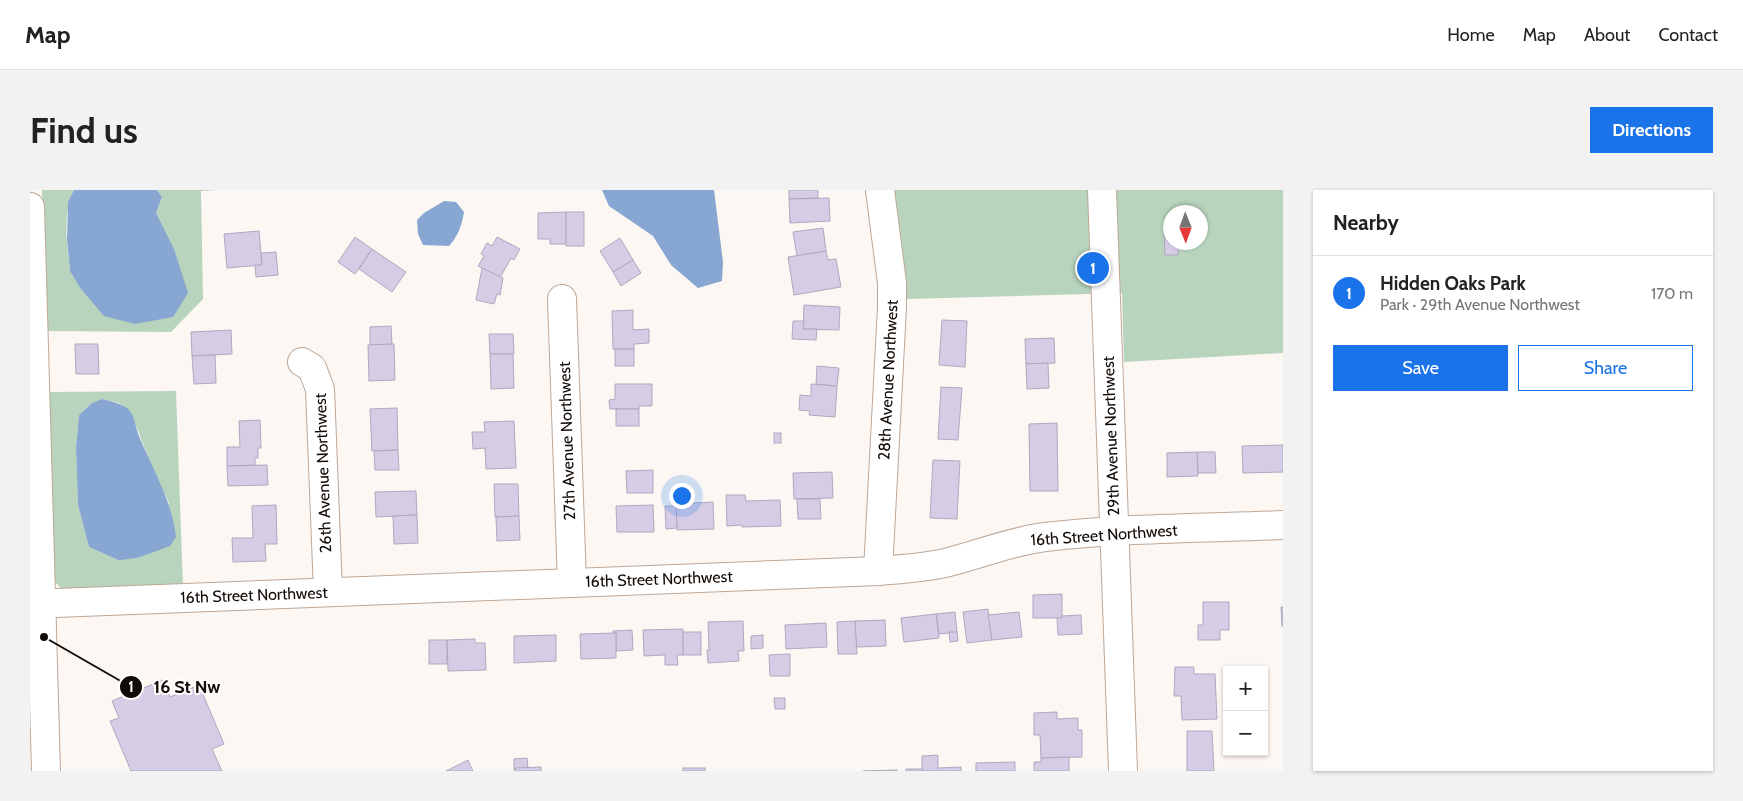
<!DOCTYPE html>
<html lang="en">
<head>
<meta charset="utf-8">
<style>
  :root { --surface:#fff; --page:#f2f2f2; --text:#222; --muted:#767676; --line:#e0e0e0; --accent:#1a73e8 }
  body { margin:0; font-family:Cabin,sans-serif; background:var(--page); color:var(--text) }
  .controls { position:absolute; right:15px; bottom:15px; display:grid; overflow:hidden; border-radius:0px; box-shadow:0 1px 4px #0004 }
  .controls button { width:45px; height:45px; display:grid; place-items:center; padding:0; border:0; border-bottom:1px solid var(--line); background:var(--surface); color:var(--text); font:25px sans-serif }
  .compass { position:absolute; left:1133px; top:15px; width:45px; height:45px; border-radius:50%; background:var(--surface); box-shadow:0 1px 4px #0004; rotate:179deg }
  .you { position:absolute; left:651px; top:305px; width:18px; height:18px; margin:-12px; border:4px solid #fff; border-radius:50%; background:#1a73e8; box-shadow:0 0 0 8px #1a73e833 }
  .badge { display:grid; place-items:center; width:32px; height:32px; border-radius:50%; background:var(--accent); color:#fff; font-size:16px; font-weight:700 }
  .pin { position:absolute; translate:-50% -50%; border:2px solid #fff; box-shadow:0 1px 5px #0006 }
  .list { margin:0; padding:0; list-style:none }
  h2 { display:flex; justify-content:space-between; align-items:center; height:65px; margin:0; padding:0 20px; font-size:21px }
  h2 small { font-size:16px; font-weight:400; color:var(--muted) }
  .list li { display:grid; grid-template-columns:32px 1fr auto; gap:15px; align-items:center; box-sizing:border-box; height:75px; padding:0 20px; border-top:1px solid var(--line) }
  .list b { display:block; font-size:19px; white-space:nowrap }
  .list p { margin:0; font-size:16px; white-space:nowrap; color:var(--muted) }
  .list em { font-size:16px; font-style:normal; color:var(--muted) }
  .actions { display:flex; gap:10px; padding:15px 20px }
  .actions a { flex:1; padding:11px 0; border:1px solid var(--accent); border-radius:0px; text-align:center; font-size:18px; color:var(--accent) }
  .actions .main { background:var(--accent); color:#fff }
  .map { position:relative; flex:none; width:1253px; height:581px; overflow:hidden; border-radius:0px }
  header { display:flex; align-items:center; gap:30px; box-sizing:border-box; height:70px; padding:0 25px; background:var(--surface); border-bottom:1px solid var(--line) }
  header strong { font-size:24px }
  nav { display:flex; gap:28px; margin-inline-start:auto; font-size:18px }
  .intro { display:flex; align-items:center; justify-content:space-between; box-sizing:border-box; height:120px; padding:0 30px }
  h1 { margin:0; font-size:35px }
  .button { padding:12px 22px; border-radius:0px; background:var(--accent); color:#fff; font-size:18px; font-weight:700 }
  main { display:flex; gap:30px; padding:0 30px }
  aside { flex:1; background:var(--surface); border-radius:0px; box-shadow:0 1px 4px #0004 }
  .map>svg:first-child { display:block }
  .green { fill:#b8d4bc; fill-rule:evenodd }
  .water { fill:#88a6d2 }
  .building { fill:#d6cce6; stroke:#b1a7bf }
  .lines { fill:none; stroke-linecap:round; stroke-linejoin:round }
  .minor-casing { stroke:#bea796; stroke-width:30 }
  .major-casing { stroke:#bea796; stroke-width:30 }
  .minor { stroke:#fff; stroke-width:28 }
  .major { stroke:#fff; stroke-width:28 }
  .labels { text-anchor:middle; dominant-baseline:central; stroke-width:4; stroke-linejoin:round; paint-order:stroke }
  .street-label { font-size:16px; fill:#120a05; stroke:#fff }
  .leader { fill:none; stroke:#120a05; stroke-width:2 }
  .callout-dot { fill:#120a05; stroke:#fff; stroke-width:2 }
  .mark-label { font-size:15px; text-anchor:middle; font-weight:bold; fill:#fff }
  .callout-label { font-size:18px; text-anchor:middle; font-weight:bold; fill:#120a05; stroke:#fff; stroke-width:4; stroke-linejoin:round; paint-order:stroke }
</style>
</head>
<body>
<header>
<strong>Map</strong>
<nav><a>Home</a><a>Map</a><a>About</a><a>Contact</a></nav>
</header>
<div class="intro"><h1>Find us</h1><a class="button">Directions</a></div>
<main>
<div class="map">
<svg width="1253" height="581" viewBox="0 0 1253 581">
  <rect width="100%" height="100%" fill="#fcf7f3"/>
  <g class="green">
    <path d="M12,0H44C32,25 37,54 40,81L131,35L126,23L132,7L127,0H188L171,1L173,109L141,142L16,141Z"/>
    <path d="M864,0H1253V163L1094,172L1092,103L877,109ZM1140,22H1170V52H1140Z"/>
    <path d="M146,201L153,397L32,399L26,393L22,385L18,202ZM72,209L89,213L101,222L123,280L139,313L107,368L88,370L59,357L48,315L46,257L49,225L62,213Z"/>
  </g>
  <g class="water">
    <path d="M44,0H127L132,7L126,23L144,59L158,103L143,127L105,134L74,126L51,99L40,81L37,50L38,12Z"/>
    <path d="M572,0H684L693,72L692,91L668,98L641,75L623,46L579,16Z"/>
    <path d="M414,11L426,12L434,22C432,35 428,46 419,56L393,55L388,44L387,30L394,23Z"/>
    <path d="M72,209C82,212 93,213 100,221C105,227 106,239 109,246C123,280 142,311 146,347L140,356L107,368L91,370H88L59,357L48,315L46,257L49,225L62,213Z"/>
  </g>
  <g class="building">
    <path d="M759,0H788V8L759,9Z"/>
    <path d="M799,8L800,31L760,33L759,9Z"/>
    <path d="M536,22V54H520V49H508V23Z"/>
    <rect x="536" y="22" width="18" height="34"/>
    <path d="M793,38L796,61L767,66L763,42Z"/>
    <path d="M229,41L232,75L197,78L194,44Z"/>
    <path d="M1140,42V52H1148V65H1135L1134,43Z"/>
    <path d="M325,47L342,59L325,84L308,72Z"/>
    <path d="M467,47L490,59L484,70L481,68L470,88L448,76L454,66L451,64L457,53L462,56Z"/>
    <path d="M590,48L603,70L583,82L570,61Z"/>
    <path d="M342,59L376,82L362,102L329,79Z"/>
    <path d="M796,61L798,70L806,69L811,97L764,105L758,67Z"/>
    <path d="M246,62L248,85L226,87L225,75H232L231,63Z"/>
    <path d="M603,70L611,83L591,96L583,82Z"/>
    <path d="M452,78L473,88L470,105L467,104L464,114L446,110Z"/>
    <path d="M774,115L810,117L809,140L773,139Z"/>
    <path d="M603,120V140L619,139V153L604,154V159H583L582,121Z"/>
    <path d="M912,130L937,131L935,177L909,175Z"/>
    <path d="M763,131H774L773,139H787L786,150L762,149Z"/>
    <path d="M361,136L362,154L340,155V137Z"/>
    <path d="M201,140L202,164L162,166L161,142Z"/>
    <path d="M459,144H483L484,164H460Z"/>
    <path d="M1024,148L1025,173L996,174L995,149Z"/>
    <path d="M45,154H68L69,184H46Z"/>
    <path d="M364,154L365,190L339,191L338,155Z"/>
    <rect x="585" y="159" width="19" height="17"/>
    <path d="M460,164H483L484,198L461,199Z"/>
    <path d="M185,165L186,193L164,194L162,166Z"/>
    <path d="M1018,173L1019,198L997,199L996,174Z"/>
    <path d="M787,176L809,178L807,196L786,194Z"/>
    <path d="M585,194H622V216H609V219H580L579,210L585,209Z"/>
    <path d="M781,194L807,196L805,227L779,225L780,221L769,220L770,205L781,206Z"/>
    <path d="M911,197L932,198L928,250L908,249Z"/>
    <path d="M367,218L368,260L342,261L340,219Z"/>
    <rect x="586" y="219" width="23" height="17"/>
    <path d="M230,230L231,258H228V268H225V275L197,276V257H210L209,231Z"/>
    <path d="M484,231L486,278L456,279L455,258L443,259L442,242H455L454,232Z"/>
    <path d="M1027,233L1028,301H1000L999,234Z"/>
    <rect x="744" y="243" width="7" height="10"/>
    <path d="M1253,255V282L1213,283L1212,256Z"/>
    <path d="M368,260L369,280H345L344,261Z"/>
    <path d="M1167,262H1185L1186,283H1168Z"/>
    <path d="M1167,262L1168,286L1137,287V263Z"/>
    <path d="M903,270L930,271L927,329L900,328Z"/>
    <path d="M237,275L238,295L198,296L197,276Z"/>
    <path d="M623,280V303H597L596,281Z"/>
    <path d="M802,282L803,308L764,309L763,283Z"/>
    <path d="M464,294H488L489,326L465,327Z"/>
    <path d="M386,301L387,325L346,327L345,302Z"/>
    <path d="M696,305H715L716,311L750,310L751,336L712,337V335L697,336Z"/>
    <path d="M767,309H790L791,329H768Z"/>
    <path d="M683,312L684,339L647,340L646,314Z"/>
    <path d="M246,315L247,354H235L236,371L203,372L202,348H223L222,316Z"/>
    <path d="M623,315L624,342H587L586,316Z"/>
    <path d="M635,316H646L647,338L636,339Z"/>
    <path d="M387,325L388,353L364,354L363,326Z"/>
    <path d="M489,326L490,350L467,351L466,327Z"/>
    <path d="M1032,404V428H1003V405Z"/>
    <path d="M1173,412H1199V440H1190V450H1168V435H1173Z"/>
    <path d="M1251,417H1253V436H1252Z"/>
    <path d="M958,419L962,450L937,453L933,422Z"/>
    <path d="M925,422L927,442L909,444L906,424Z"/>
    <path d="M989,422L992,447L962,450L958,425Z"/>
    <path d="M906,424L909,448L874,452L871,428Z"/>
    <path d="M1051,425L1052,444L1028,445L1027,428H1032V426Z"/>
    <path d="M855,430L856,456L826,457L825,431Z"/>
    <path d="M713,431L714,461H708L709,471L678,473L677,460H679L678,432Z"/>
    <path d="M825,431L827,464H808L807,432Z"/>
    <path d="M796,433L797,457L756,459L755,435Z"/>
    <path d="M653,439V465H647L648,475H635V465L614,466L613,440Z"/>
    <path d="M602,440L603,460L586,461V443H583V441Z"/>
    <rect x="653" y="442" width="18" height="23"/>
    <path d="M919,442H927L928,451L920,452Z"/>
    <path d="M586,443V468L551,469L550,444Z"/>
    <path d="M526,445V471L484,473V446Z"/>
    <path d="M733,445V458L721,459V446Z"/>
    <path d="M445,449V453H455L456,480L418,481L417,450Z"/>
    <rect x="399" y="450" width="18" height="24"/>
    <path d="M760,464V486H740L739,465Z"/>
    <path d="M1145,477H1164V484H1185L1187,529L1152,530L1151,506H1144Z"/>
    <path d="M133,490L140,507L169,495L194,554L182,559L192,581H101L80,531L89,528L82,511Z"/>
    <path d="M744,508H755V519H745Z"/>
    <path d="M1027,522V529L1048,528V540H1052V567L1011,568L1010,545H1004V523Z"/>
    <path d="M1157,541H1182L1184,581H1157Z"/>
    <path d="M908,565V578L931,577V581H892V566Z"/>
    <path d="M1039,567V581H1004V572H1011V568Z"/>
    <path d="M497,568L498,578L484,580V569Z"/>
    <path d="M438,570L443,581H416Z"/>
    <path d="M985,572V581H946V573Z"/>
    <path d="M511,577V581H485V578Z"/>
    <rect x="653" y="578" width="22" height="3"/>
    <rect x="876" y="579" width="16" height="2"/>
    <path d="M867,580V581H833Z"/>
  </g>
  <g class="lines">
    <defs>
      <g id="minor">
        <path d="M1072,0L1093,581"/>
        <path d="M532,109L542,393"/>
        <path d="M272,172L282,178L290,199L298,402"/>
        <path d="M848,381L862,117V93L850,0"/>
        <path d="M0,414L848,381C872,379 896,378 919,372C951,364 982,351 1015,347C1093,338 1174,338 1253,335"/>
      </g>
      <path id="major" d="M0,17L16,581"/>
    </defs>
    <use href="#minor" class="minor-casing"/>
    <use href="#major" class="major-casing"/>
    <use href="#minor" class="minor"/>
    <use href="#major" class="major"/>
  </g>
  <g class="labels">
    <g class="street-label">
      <text transform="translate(858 190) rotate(-87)">28th Avenue Northwest</text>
      <text transform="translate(1081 246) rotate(-92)">29th Avenue Northwest</text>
      <text transform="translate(537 251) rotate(-92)">27th Avenue Northwest</text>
      <text transform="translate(293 283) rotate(-92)">26th Avenue Northwest</text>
      <text transform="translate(1074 345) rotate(-4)">16th Street Northwest</text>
      <text transform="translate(629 389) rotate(-2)">16th Street Northwest</text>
      <text transform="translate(224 405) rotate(-2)">16th Street Northwest</text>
    </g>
  </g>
  <path class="leader" d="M14 447L101 497"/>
  <g class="callout-dot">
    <circle cx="14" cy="447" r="5"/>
    <circle cx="101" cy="497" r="12"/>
  </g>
  <g class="mark-label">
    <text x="101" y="502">1</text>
  </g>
  <g class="callout-label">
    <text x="157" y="503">16 St Nw</text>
  </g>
</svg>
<div class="controls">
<button>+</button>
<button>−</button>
</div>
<svg class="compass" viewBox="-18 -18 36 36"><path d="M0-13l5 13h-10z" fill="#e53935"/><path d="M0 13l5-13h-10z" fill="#767676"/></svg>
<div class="you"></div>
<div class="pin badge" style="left:1063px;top:78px">1</div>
</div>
<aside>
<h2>Nearby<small></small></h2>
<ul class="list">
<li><span class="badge">1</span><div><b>Hidden Oaks Park</b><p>Park · 29th Avenue Northwest</p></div><em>170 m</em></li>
</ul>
<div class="actions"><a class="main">Save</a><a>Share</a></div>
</aside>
</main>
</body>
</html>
